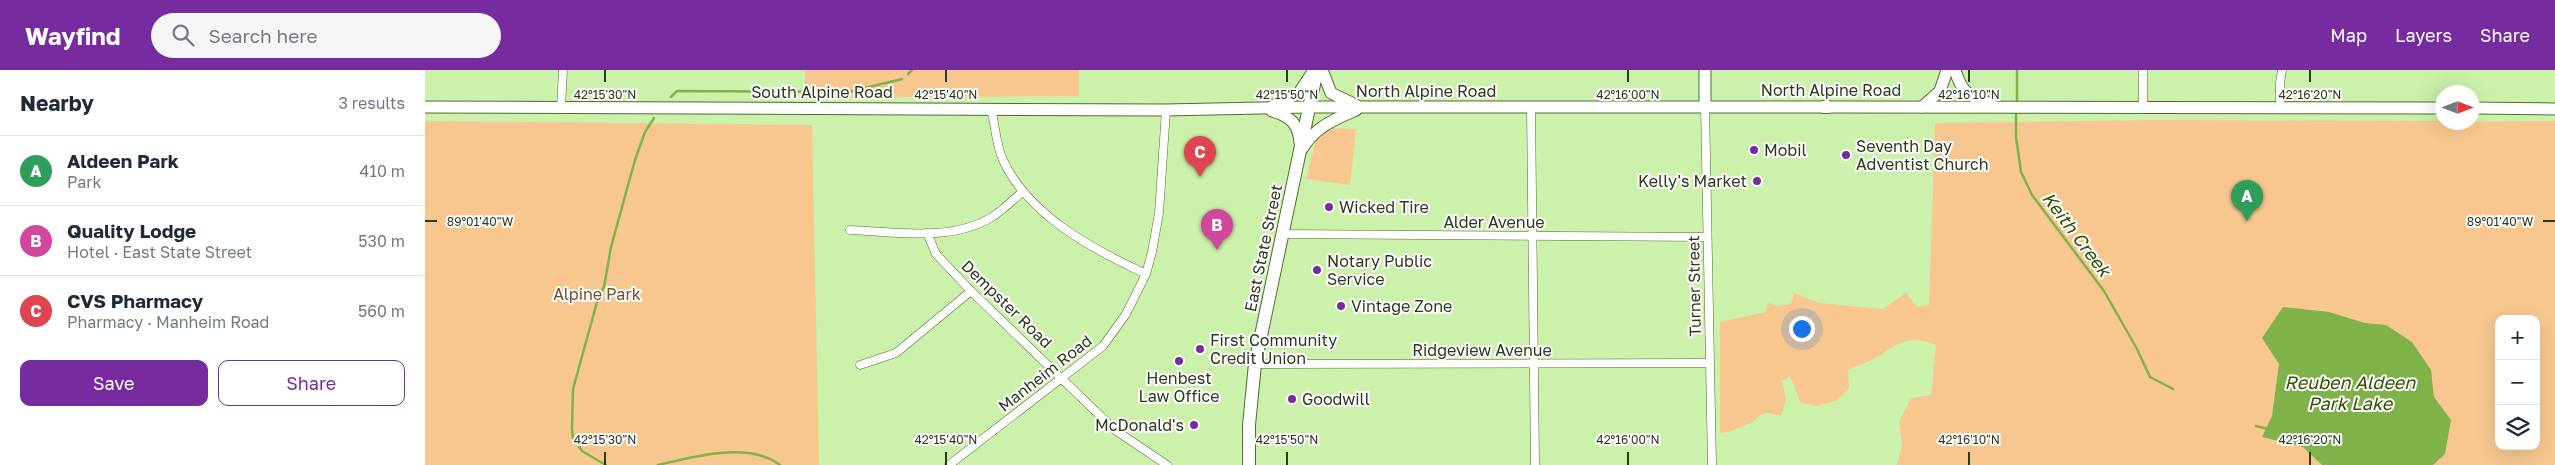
<!DOCTYPE html>
<html lang="en">
<head>
<meta charset="utf-8">
<style>
  :root { --surface:#fff; --page:#f6f6f7; --text:#1f2937; --muted:#747a83; --line:#e0e1e3; --accent:#762c9f }
  body { margin:0; font-family:"Golos Text",sans-serif; background:var(--page); color:var(--text) }
  .controls { position:absolute; right:15px; bottom:15px; display:grid; overflow:hidden; border-radius:10px; box-shadow:0 5px 20px #0002 }
  .controls button { width:45px; height:45px; display:grid; place-items:center; padding:0; border:0; border-bottom:1px solid var(--line); background:var(--surface); color:var(--text); font:25px sans-serif }
  .compass { position:absolute; left:2010px; top:15px; width:45px; height:45px; border-radius:50%; background:var(--surface); box-shadow:0 5px 20px #0002; rotate:90deg }
  .you { position:absolute; left:1376px; top:258px; width:18px; height:18px; margin:-12px; border:4px solid #fff; border-radius:50%; background:#1a73e8; box-shadow:0 0 0 8px #1a73e833 }
  .badge { display:grid; place-items:center; width:32px; height:32px; border-radius:50%; background:var(--accent); color:#fff; font-size:16px; font-weight:700 }
  .pin { position:absolute; translate:-50% -41px; filter:drop-shadow(0 1px 2px #0008) }
  .pin::after { content:''; position:absolute; top:26px; width:18px; height:15px; background:inherit; clip-path:polygon(0 0,100% 0,50% 100%) }
  .list { margin:0; padding:0; list-style:none }
  h2 { display:flex; justify-content:space-between; align-items:center; height:65px; margin:0; padding:0 20px; font-size:21px }
  h2 small { font-size:16px; font-weight:400; color:var(--muted) }
  .list li { display:grid; grid-template-columns:32px 1fr auto; gap:15px; align-items:center; box-sizing:border-box; height:70px; padding:0 20px; border-top:1px solid var(--line) }
  .list b { display:block; font-size:19px; white-space:nowrap }
  .list p { margin:0; font-size:16px; white-space:nowrap; color:var(--muted) }
  .list em { font-size:16px; font-style:normal; color:var(--muted) }
  .actions { display:flex; gap:10px; padding:15px 20px }
  .actions a { flex:1; padding:11px 0; border:1px solid var(--accent); border-radius:10px; text-align:center; font-size:18px; color:var(--accent) }
  .actions .main { background:var(--accent); color:#fff }
  .icon { flex:none; width:28px; height:28px; fill:none; stroke:currentColor; stroke-width:2; stroke-linecap:round; stroke-linejoin:round }
  .map { position:relative; flex:none; width:2130px; height:395px; overflow:hidden }
  header { display:flex; align-items:center; gap:30px; box-sizing:border-box; height:70px; padding:0 25px; background:var(--accent); color:#fff }
  header strong { font-size:24px }
  nav { display:flex; gap:28px; margin-inline-start:auto; font-size:18px }
  .search { width:350px; height:45px; background:var(--page); display:flex; align-items:center; gap:12px; box-sizing:border-box; padding:0 18px; border-radius:28px; color:var(--muted); font-size:19px }
  main { display:flex }
  aside { flex:1; background:var(--surface) }
  .map>svg:first-child { display:block }
  .green { fill:#f7c78f; fill-rule:evenodd }
  .water { fill:#7fb248 }
  .lines { fill:none; stroke-linecap:round; stroke-linejoin:round }
  .stream { stroke:#7fb248; stroke-width:2.5 }
  .street-casing { stroke:#4f6e2d; stroke-width:9 }
  .secondary-casing { stroke:#4f6e2d; stroke-width:13 }
  .primary-casing { stroke:#4f6e2d; stroke-width:14 }
  .street { stroke:#fff; stroke-width:8 }
  .secondary { stroke:#fff; stroke-width:11 }
  .primary { stroke:#fff; stroke-width:12 }
  .ticks { fill:none; stroke:#2b391d; stroke-width:2 }
  .poi-dot { fill:#762c9f; stroke:#fff; stroke-width:2 }
  .labels { text-anchor:middle; dominant-baseline:central; stroke-width:4; stroke-linejoin:round; paint-order:stroke }
  .street-label { font-size:16px; fill:#2b391d; stroke:#fff }
  .poi-label { font-size:16px; fill:#2b391d; stroke:#fff; text-anchor:start }
  .park-label { font-size:16px; fill:#705028; stroke:#fff }
  .water-label { font-size:18px; font-style:italic; fill:#315102; stroke:#fff }
  .ticks-label { font-size:12px; text-anchor:middle; fill:#2b391d; stroke:#fff; stroke-width:4; stroke-linejoin:round; paint-order:stroke }
</style>
</head>
<body>
<header>
<strong>Wayfind</strong>
<div class="search"><svg class="icon" aria-label="search" viewBox="0 0 24 24"><circle cx="10" cy="10" r="6"/><path d="M15 15l6 6"/></svg>Search here</div>
<nav><a>Map</a><a>Layers</a><a>Share</a></nav>
</header>
<main>
<aside>
<h2>Nearby<small>3 results</small></h2>
<ul class="list">
<li><span class="badge" style="background:#2e9e5b">A</span><div><b>Aldeen Park</b><p>Park</p></div><em>410 m</em></li>
<li><span class="badge" style="background:#d1479c">B</span><div><b>Quality Lodge</b><p>Hotel · East State Street</p></div><em>530 m</em></li>
<li><span class="badge" style="background:#e0444e">C</span><div><b>CVS Pharmacy</b><p>Pharmacy · Manheim Road</p></div><em>560 m</em></li>
</ul>
<div class="actions"><a class="main">Save</a><a>Share</a></div>
</aside>
<div class="map">
<svg width="2130" height="395" viewBox="0 0 2130 395">
  <rect width="100%" height="100%" fill="#ccf1ab"/>
  <g class="green">
    <path d="M380,0H654V26L380,28Z"/>
    <path d="M1728,50L2017,51L2018,52L2130,51V395H1472L1477,375L1474,352L1486,328L1506,325L1511,275C1482,263 1473,274 1449,289C1441,293 1431,296 1423,300L1424,318L1413,330L1394,336L1376,333L1365,306L1357,311L1361,330L1356,346L1342,343L1334,346L1328,352L1304,362L1295,363V252L1340,242L1344,233L1353,236L1366,234L1369,223L1394,233L1458,239L1481,223L1492,237L1504,235L1510,53ZM2074,249H2111V376H2074Z"/>
    <path d="M0,51L387,55L394,395H0Z"/>
    <path d="M898,58L931,59L925,115L881,109L891,70Z"/>
  </g>
  <path class="water" d="M1858,237L1904,242L1940,253L1961,255L1987,272L2006,300L2009,327L2026,350L2020,384L2008,395H1897L1878,377L1837,367L1847,346L1854,294L1837,268Z"/>
  <g class="lines">
    <g class="stream">
      <path d="M483,4L487,0"/>
      <path d="M246,27L252,21L424,22L477,9"/>
      <path d="M1592,35V0"/>
      <path d="M1591,40V67L1596,102L1607,125L1679,221L1712,279L1725,307L1748,319"/>
      <path d="M1831,356L1843,359"/>
      <path d="M181,395L157,381L148,368L147,359L148,319L174,225L179,217L186,177L210,90L220,62L229,48"/>
      <path d="M233,395C268,387 324,371 355,395"/>
    </g>
    <defs>
      <g id="street">
        <path d="M1718,0V36"/>
        <path d="M1280,36L1287,395"/>
        <path d="M1106,37L1110,395"/>
        <path d="M1855,37V13L1857,0"/>
        <path d="M136,38L138,0"/>
        <path d="M566,38C570,54 571,75 578,90C603,145 669,180 721,204"/>
        <path d="M425,160C470,162 526,172 567,147C578,140 588,130 597,122"/>
        <path d="M502,163L511,184L546,221L690,360L742,395"/>
        <path d="M857,164L1282,167"/>
        <path d="M830,294L1284,293"/>
        <path d="M435,295L471,283L546,221"/>
        <path d="M524,395L678,276L701,244L721,204L727,182L734,143L741,40"/>
      </g>
      <g id="secondary">
        <path d="M897,0L906,23L931,35"/>
        <path d="M1280,0V36"/>
        <path d="M1530,0C1537,24 1544,26 1567,34"/>
        <path d="M849,35L874,23L889,0"/>
        <path d="M0,37L741,40L884,37H1399"/>
        <path d="M1403,37L2018,38"/>
        <path d="M1497,37L1515,21L1522,0"/>
        <path d="M2048,38L2130,39"/>
        <path d="M847,41C865,46 874,54 875,73"/>
        <path d="M877,79C890,57 908,50 931,40"/>
      </g>
      <g id="primary">
        <path d="M1399,37H1403"/>
        <path d="M824,395V355L830,294L892,0"/>
      </g>
    </defs>
    <use href="#street" class="street-casing"/>
    <use href="#secondary" class="secondary-casing"/>
    <use href="#primary" class="primary-casing"/>
    <use href="#street" class="street"/>
    <use href="#secondary" class="secondary"/>
    <use href="#primary" class="primary"/>
  </g>
  <path class="ticks" d="M180,0V12M521,0V12M862,0V12M1203,0V12M1544,0V12M1885,0V12M0,151H12M2118,151H2130M180,382V395M521,382V395M862,382V395M1203,382V395M1544,382V395M1885,382V395"/>
  <g class="poi-dot">
    <circle cx="1329" cy="80" r="5"/>
    <circle cx="1421" cy="85" r="5"/>
    <circle cx="1332" cy="111" r="5"/>
    <circle cx="904" cy="137" r="5"/>
    <circle cx="892" cy="200" r="5"/>
    <circle cx="916" cy="236" r="5"/>
    <circle cx="775" cy="279" r="5"/>
    <circle cx="754" cy="291" r="5"/>
    <circle cx="867" cy="329" r="5"/>
    <circle cx="769" cy="355" r="5"/>
  </g>
  <g class="labels">
    <g class="street-label">
      <text x="1406" y="20">North Alpine Road</text>
      <text x="1001" y="21">North Alpine Road</text>
      <text x="397" y="22">South Alpine Road</text>
      <text x="1069" y="152">Alder Avenue</text>
      <text transform="translate(838 178) rotate(-78)">East State Street</text>
      <text transform="translate(1269 216) rotate(-91)">Turner Street</text>
      <text transform="translate(582 234) rotate(44)">Dempster Road</text>
      <text x="1057" y="280">Ridgeview Avenue</text>
      <text transform="translate(620 303) rotate(-38)">Manheim Road</text>
    </g>
    <g class="poi-label">
      <text x="1431" y="76">Seventh Day<tspan x="1431" dy="18">Adventist Church</tspan></text>
      <text x="1339" y="80">Mobil</text>
      <text x="1322" y="111" text-anchor="end">Kelly's Market</text>
      <text x="914" y="137">Wicked Tire</text>
      <text x="902" y="191">Notary Public<tspan x="902" dy="18">Service</tspan></text>
      <text x="926" y="236">Vintage Zone</text>
      <text x="785" y="270">First Community<tspan x="785" dy="18">Credit Union</tspan></text>
      <text x="754" y="308" text-anchor="middle">Henbest<tspan x="754" dy="18">Law Office</tspan></text>
      <text x="877" y="329">Goodwill</text>
      <text x="759" y="355" text-anchor="end">McDonald's</text>
    </g>
    <g class="park-label">
      <text x="172" y="224">Alpine Park</text>
    </g>
    <g class="water-label">
      <text transform="translate(1652 164) rotate(53)">Keith Creek</text>
      <text x="1925" y="312">Reuben Aldeen<tspan x="1925" dy="21">Park Lake</tspan></text>
    </g>
  </g>
  <g class="ticks-label">
    <text x="180" y="29">42°15'30"N</text>
    <text x="521" y="29">42°15'40"N</text>
    <text x="862" y="29">42°15'50"N</text>
    <text x="1203" y="29">42°16'00"N</text>
    <text x="1544" y="29">42°16'10"N</text>
    <text x="1885" y="29">42°16'20"N</text>
    <text x="2075" y="156">89°01'40"W</text>
    <text x="55" y="156">89°01'40"W</text>
    <text x="180" y="374">42°15'30"N</text>
    <text x="521" y="374">42°15'40"N</text>
    <text x="862" y="374">42°15'50"N</text>
    <text x="1203" y="374">42°16'00"N</text>
    <text x="1544" y="374">42°16'10"N</text>
    <text x="1885" y="374">42°16'20"N</text>
  </g>
</svg>
<div class="controls">
<button>+</button>
<button>−</button>
<button><svg class="icon" aria-label="layers" viewBox="0 0 24 24"><path d="M12 4l9 5-9 5-9-5zM3 14l9 5 9-5"/></svg></button>
</div>
<svg class="compass" viewBox="-18 -18 36 36"><path d="M0-13l5 13h-10z" fill="#e53935"/><path d="M0 13l5-13h-10z" fill="#747a83"/></svg>
<div class="you"></div>
<div class="pin badge" style="left:1822px;top:151px;background:#2e9e5b">A</div>
<div class="pin badge" style="left:792px;top:180px;background:#d1479c">B</div>
<div class="pin badge" style="left:775px;top:107px;background:#e0444e">C</div>
</div>
</main>
</body>
</html>
